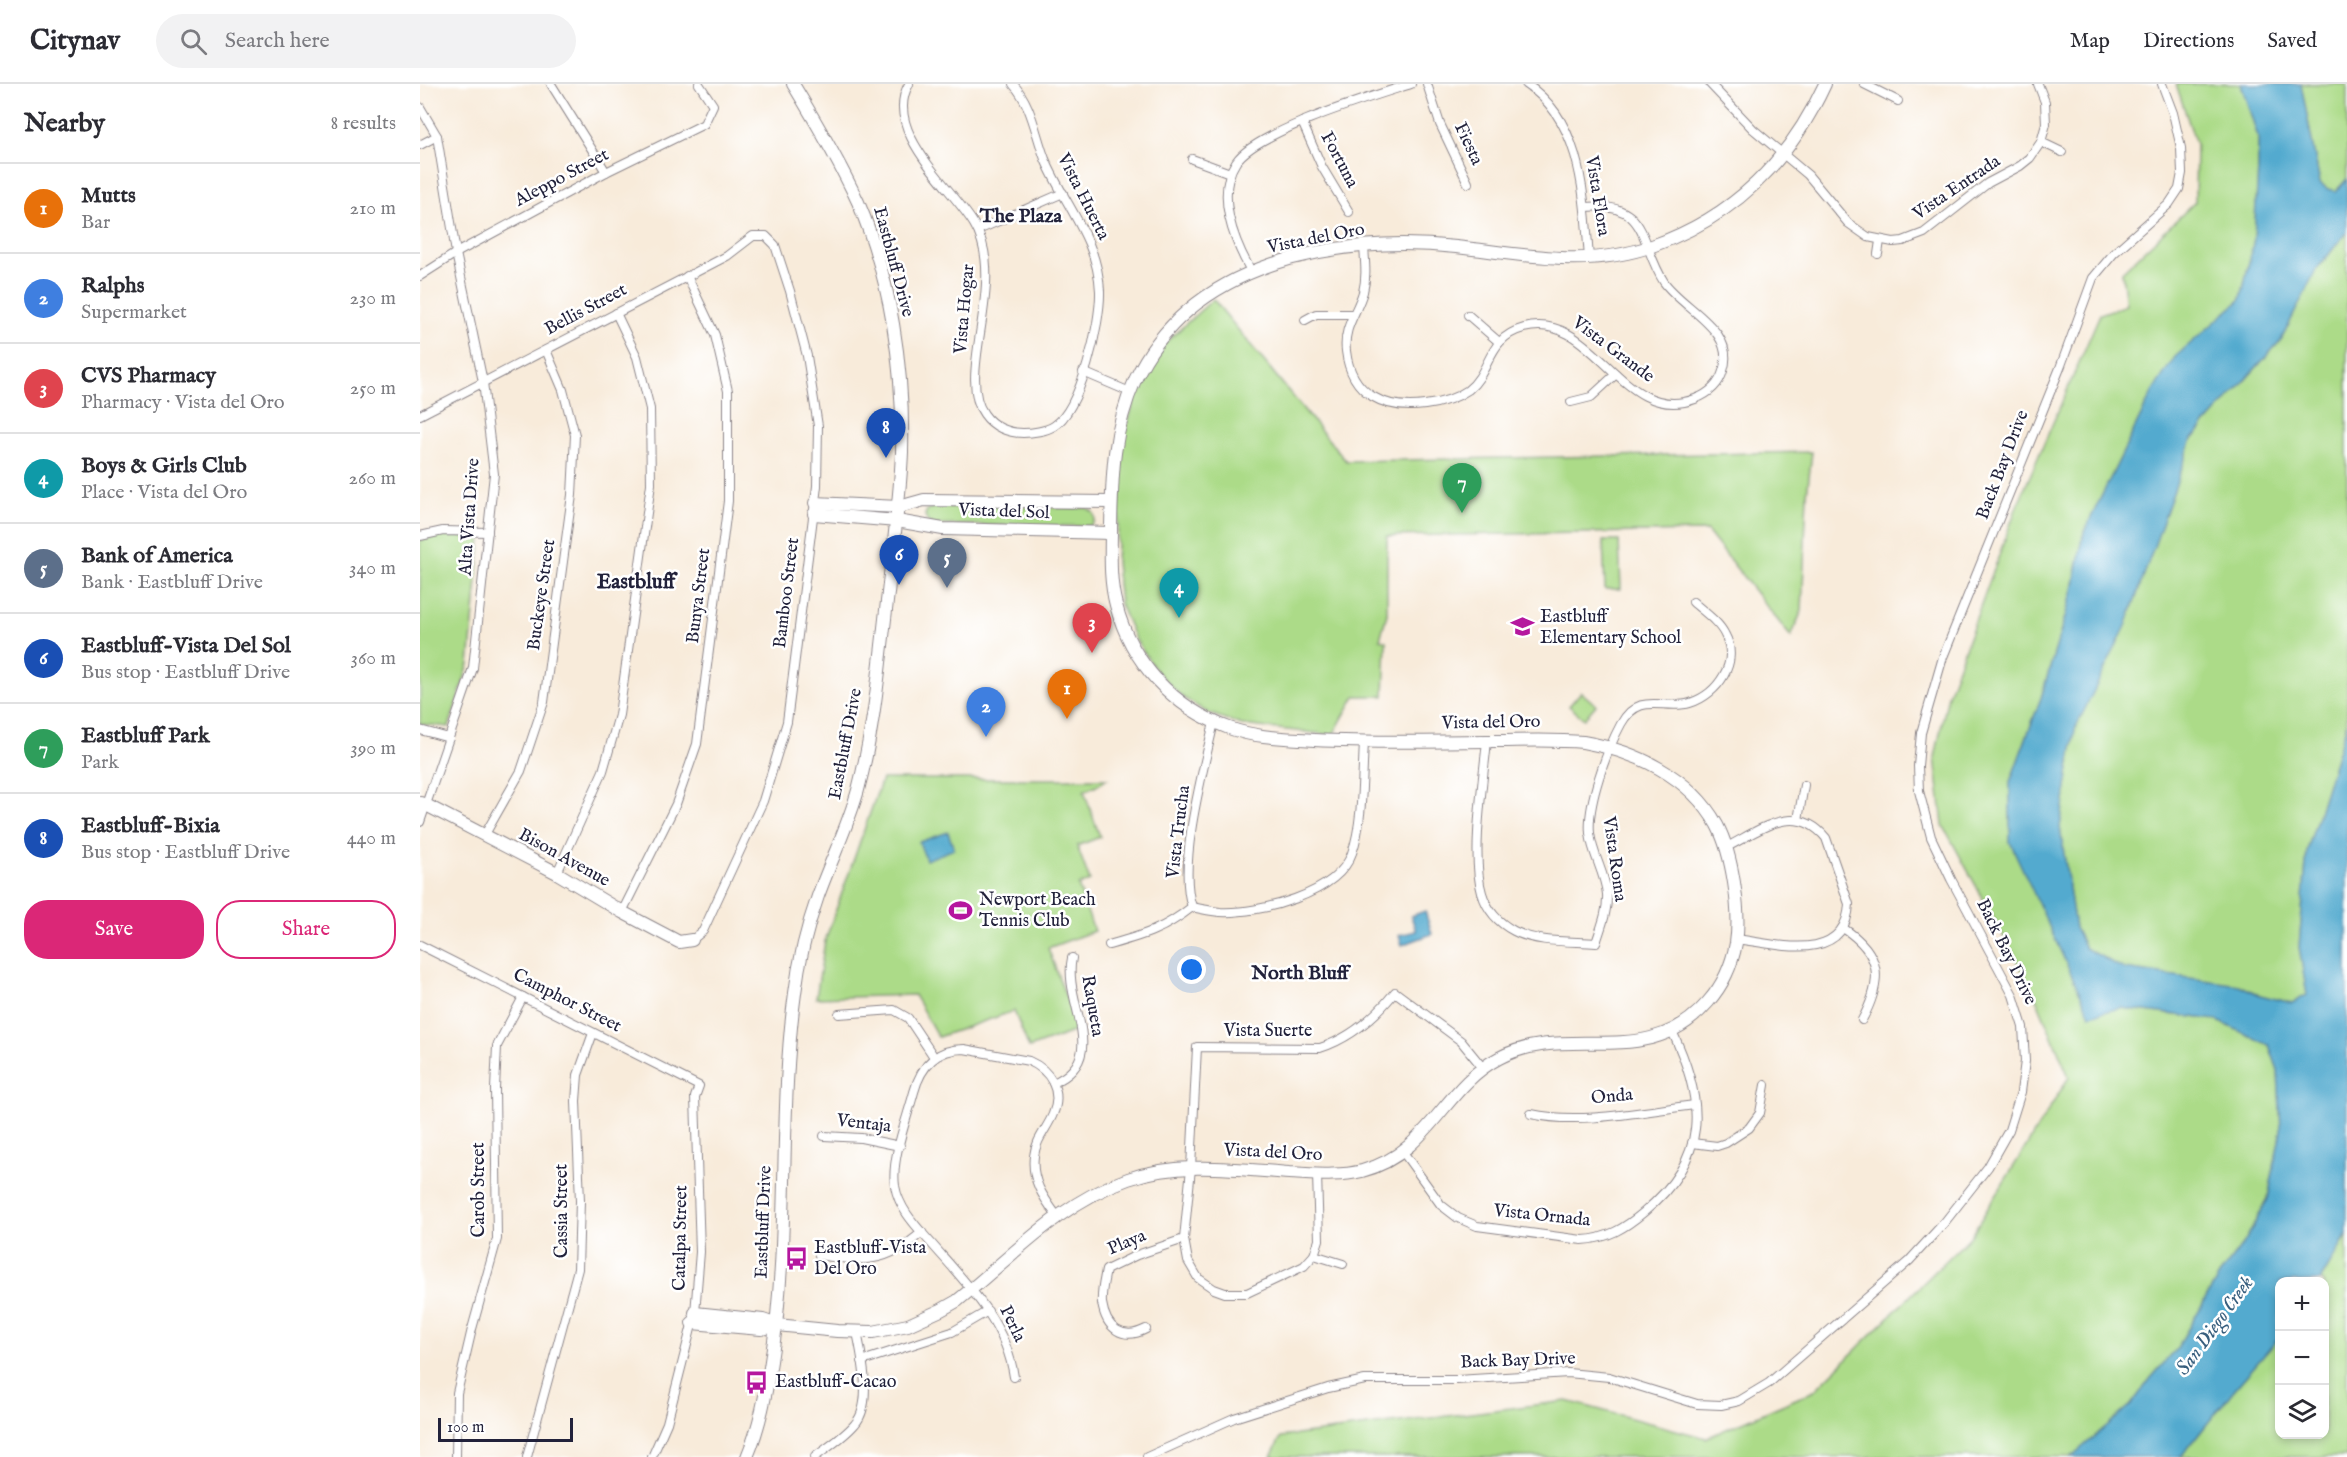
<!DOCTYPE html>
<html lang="en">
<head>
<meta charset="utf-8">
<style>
  :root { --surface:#fff; --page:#f2f2f3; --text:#2b2b33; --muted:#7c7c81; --line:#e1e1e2; --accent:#db2777 }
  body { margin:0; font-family:"IM FELL English",serif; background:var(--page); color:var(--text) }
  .controls { position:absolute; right:18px; bottom:18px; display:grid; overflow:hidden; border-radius:12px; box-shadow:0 3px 9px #0003 }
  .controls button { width:54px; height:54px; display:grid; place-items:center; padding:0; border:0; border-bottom:2px solid var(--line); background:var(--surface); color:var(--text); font:30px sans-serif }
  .scale { position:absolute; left:18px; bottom:15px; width:135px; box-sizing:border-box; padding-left:6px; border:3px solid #22223b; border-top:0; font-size:16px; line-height:21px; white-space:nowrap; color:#22223b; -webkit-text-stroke:4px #fff; paint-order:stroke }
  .you { position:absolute; left:772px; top:886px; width:21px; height:21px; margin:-15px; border:4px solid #fff; border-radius:50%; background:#1a73e8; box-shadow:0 0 0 9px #1a73e833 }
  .badge { display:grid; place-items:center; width:39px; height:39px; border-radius:50%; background:var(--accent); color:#fff; font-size:20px; font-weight:700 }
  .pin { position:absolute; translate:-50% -50px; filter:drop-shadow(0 2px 3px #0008) }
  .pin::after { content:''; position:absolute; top:32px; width:21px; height:18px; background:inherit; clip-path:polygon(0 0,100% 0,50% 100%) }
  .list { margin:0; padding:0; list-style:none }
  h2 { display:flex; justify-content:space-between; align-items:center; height:78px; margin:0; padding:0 24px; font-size:26px }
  h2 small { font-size:20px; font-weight:400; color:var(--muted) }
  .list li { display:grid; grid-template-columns:39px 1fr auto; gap:18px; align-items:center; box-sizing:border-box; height:90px; padding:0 24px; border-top:2px solid var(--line) }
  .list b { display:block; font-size:22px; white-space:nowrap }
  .list p { margin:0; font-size:20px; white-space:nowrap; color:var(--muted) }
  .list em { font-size:20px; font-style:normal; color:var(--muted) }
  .actions { display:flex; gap:12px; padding:18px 24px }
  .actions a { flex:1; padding:14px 0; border:2px solid var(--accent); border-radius:24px; text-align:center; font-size:21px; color:var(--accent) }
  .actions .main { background:var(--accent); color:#fff }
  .icon { flex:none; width:33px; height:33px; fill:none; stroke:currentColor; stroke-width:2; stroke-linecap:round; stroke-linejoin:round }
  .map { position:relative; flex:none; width:1927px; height:1373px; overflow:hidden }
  header { display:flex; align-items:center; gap:36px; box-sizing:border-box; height:84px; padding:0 30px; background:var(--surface); border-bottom:2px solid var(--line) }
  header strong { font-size:28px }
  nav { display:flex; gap:33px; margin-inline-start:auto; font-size:21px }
  .search { width:420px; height:54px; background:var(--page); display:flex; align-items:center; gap:15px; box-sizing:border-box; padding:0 21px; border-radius:33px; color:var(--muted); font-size:22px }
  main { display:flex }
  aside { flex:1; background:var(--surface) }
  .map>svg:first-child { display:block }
  .green { fill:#acdb88; stroke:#677e62; stroke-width:1.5 }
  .water { fill:#53aacf; stroke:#3a6685; stroke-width:1.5 }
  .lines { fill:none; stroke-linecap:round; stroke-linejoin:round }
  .street-casing { stroke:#8d868a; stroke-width:10 }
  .secondary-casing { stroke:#8d868a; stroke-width:14 }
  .street { stroke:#fff; stroke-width:8 }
  .secondary { stroke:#fff; stroke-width:12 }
  .labels { text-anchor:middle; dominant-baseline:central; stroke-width:5; stroke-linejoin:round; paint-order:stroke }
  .street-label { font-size:18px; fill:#22223b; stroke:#fff }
  .poi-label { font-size:18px; fill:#22223b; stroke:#fff; text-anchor:start }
  .neighbourhood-label { font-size:20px; font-weight:bold; fill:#22223b; stroke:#fff }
  .water-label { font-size:20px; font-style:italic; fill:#385f7e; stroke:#fff }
  .quarter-label { font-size:21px; font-weight:bold; fill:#22223b; stroke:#fff }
</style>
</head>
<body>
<header>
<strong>Citynav</strong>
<div class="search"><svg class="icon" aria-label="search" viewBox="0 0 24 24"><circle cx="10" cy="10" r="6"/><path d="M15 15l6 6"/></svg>Search here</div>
<nav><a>Map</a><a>Directions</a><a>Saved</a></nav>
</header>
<main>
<aside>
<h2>Nearby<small>8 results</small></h2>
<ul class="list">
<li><span class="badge" style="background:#e8710a">1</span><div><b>Mutts</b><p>Bar</p></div><em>210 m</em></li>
<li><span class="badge" style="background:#3f7fe0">2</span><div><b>Ralphs</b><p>Supermarket</p></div><em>230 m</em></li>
<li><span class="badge" style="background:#e0444e">3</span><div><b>CVS Pharmacy</b><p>Pharmacy · Vista del Oro</p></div><em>250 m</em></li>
<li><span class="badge" style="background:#0f9aa8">4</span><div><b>Boys &amp; Girls Club</b><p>Place · Vista del Oro</p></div><em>260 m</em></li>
<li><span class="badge" style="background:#5c6f8a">5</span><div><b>Bank of America</b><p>Bank · Eastbluff Drive</p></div><em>340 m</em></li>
<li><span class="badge" style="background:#1a4fb4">6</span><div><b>Eastbluff-Vista Del Sol</b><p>Bus stop · Eastbluff Drive</p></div><em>360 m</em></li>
<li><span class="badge" style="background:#2e9e5b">7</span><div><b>Eastbluff Park</b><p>Park</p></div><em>390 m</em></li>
<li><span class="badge" style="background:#1a4fb4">8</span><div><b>Eastbluff-Bixia</b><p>Bus stop · Eastbluff Drive</p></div><em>440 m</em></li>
</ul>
<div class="actions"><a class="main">Save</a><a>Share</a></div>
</aside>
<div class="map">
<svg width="1927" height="1373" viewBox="0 0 1927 1373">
  <rect width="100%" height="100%" fill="#fff"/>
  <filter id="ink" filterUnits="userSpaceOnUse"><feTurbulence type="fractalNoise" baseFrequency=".0167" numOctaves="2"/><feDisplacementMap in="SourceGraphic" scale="12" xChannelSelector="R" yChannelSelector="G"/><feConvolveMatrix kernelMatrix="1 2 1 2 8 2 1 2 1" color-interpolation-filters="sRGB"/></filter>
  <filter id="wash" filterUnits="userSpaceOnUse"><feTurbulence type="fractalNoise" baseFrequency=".008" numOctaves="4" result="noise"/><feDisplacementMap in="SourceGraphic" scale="24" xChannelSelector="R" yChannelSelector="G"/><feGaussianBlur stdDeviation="1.35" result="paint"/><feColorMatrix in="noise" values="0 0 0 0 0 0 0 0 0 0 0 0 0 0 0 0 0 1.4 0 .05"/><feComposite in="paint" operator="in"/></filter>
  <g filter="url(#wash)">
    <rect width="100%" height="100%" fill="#f8ebda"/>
    <g class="green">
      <path d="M1756,0H1821L1838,53V85L1834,155L1821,215L1791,242L1734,305L1664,448L1653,506L1621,614L1590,698V758L1701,924L1796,936L1849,961L1858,986L1861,1046L1848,1114L1825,1157L1799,1192L1757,1264L1731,1294L1711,1321L1651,1373H851L861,1353L1147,1317L1286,1354L1394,1307L1550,1153L1649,993L1613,907L1523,741L1515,673L1528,611L1597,422L1680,230L1706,221L1702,188L1775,118L1776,60Z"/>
      <path d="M1881,0H1927V95L1916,107L1908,105L1900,99Z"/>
      <path d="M1927,148V639L1887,767L1879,863L1887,911L1872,919L1840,911L1819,901L1703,885L1665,864L1655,844L1640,743L1655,645L1706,541L1772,355L1861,256L1896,186Z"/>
      <path d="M793,215L926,377L1392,368L1387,410L1382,526L1371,553L1287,447L967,452V530L960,555L966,557L964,612H935L913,651L822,641L788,629L762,613L737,588L715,555L700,520L696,478L703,355L717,307L745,259Z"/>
      <path d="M515,422L667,424L673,428C676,434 675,439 669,442L514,441L507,437L505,431L507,426Z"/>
      <path d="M23,451L61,454L49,580L29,643L0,640V456Z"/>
      <path d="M1183,457H1199L1201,505H1185Z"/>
      <path d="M1161,608L1176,621L1164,635L1149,622Z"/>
      <path d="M462,695H687L681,699L664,707L680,753L657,762L670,797L658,801L674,847L628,864L658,946L609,964L594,927L518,953L494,911L396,914L405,857Z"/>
      <path d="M1927,1151V1373H1761L1813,1307L1859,1254L1860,1350H1904V1198L1900,1197Z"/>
    </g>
    <g class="water">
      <path d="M1821,0H1881L1900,99L1908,105L1916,107L1927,95V148L1896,186L1861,256L1772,355L1706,542L1655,645L1640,743L1655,844L1665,864L1704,885L1819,901L1840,911L1872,919L1887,911L1879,863L1887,767L1927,639V1151L1900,1197L1860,1198L1859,1254L1813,1307L1761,1373H1651L1711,1321L1731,1294L1757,1264L1799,1192L1825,1157L1848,1115L1861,1046L1858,986L1849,961L1796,936L1701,924L1670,931L1590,758V698L1621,614L1653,506L1664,448L1734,305L1755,273L1821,215L1834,155L1838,85V53Z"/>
      <path d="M528,748L534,765L506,776L499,758Z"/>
      <path d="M1005,827L1012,850L982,861L979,851L996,847L991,832Z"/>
    </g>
  </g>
  <g filter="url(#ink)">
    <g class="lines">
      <defs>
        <g id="street">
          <path d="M131,0L186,88"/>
          <path d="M489,0C462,47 532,103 554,140C589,197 535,290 564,330C573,343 588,349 603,349C612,349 626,347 634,342C661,325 681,238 680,207C678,156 644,120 625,75C615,49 612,21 593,0"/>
          <path d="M1007,0L1020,40L1048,99"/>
          <path d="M1106,0C1163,37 1164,114 1169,174"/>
          <path d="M1290,0L1333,45L1388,91L1428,139L1448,153L1473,158L1483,157L1504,149L1568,99L1600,82L1610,74L1621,58L1626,40L1625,18L1618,0"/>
          <path d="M1444,0L1478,17"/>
          <path d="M0,23L17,52L36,169L63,298L74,390L53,584L0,738"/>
          <path d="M882,38L902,83L929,128"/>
          <path d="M1621,58L1642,68"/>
          <path d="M0,61L17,52"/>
          <path d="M772,75L810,89"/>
          <path d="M558,146L643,109"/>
          <path d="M944,163C945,178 947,193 943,208C937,229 923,243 926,267C931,311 965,326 1005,321C1021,319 1035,315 1048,306C1072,287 1066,254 1104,244C1174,225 1201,342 1275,315C1288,310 1299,301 1303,287C1317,246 1264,226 1244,198C1219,160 1230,117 1165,123"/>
          <path d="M1458,170L1460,157"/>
          <path d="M831,187C814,157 795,110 816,78C836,47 954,12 991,0"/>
          <path d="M0,192L36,169L186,88L284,40L293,21L279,0"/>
          <path d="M1048,231L1079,258"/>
          <path d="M885,236L896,230H932"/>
          <path d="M663,288L710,308"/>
          <path d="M1151,318L1171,313L1196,290"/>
          <path d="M0,331L307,172L333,152H346L355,161L370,207L387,272L398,342L397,402L367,638L343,717L283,847L272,856"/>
          <path d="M0,452L23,447L68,448"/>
          <path d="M794,638C784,684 757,779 772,823C781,825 791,827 800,828C839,830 918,810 932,769C943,739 942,691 944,659"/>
          <path d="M0,646L29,654"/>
          <path d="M1067,657C1063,698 1051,772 1062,809C1067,826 1079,839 1094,847C1117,859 1150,857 1176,859C1181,843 1188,827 1187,810C1185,789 1172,770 1170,749C1167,720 1187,666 1201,640C1220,606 1244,627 1270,619C1298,610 1320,578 1305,551C1299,538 1284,528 1273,518"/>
          <path d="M1378,736L1384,701"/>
          <path d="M64,752L101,687L124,618L152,411L155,351L143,306L126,266"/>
          <path d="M1307,763C1340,746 1375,717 1406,754L1429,820C1426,881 1356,860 1316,855"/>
          <path d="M137,789L183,687L199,631L231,400L230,325L217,273L196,229"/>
          <path d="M202,828L256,720L277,660L308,417V307L295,251L267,192"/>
          <path d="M1423,844C1463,870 1463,897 1442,936"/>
          <path d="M0,861L279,1002L275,1013L280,1168L275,1229L247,1339L232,1373"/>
          <path d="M689,861C724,851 743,846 772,823"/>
          <path d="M419,930L474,926L488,934L514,973"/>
          <path d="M633,999C692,974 642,918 652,874"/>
          <path d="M1111,1030C1161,1041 1224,1027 1275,1021"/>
          <path d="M404,1052L441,1054L480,1062"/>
          <path d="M1272,1059L1297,1062L1306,1059L1329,1044L1340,1029L1345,1001"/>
          <path d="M983,1068L1021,1121L1038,1134L1057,1142L1162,1156C1187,1155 1205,1144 1224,1128C1289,1074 1286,1018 1252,947"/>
          <path d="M897,1090L899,1156L894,1171L884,1182L827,1209H805L794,1205L778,1194L768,1177L764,1155L771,1084L777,963L900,964C931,954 955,933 975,908L1041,957L1063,984"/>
          <path d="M399,1171C443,1178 466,1180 502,1148"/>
          <path d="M894,1171L923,1180"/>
          <path d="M726,1245C703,1257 686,1245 682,1219C681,1208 684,1197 686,1186L717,1171L764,1155"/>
          <path d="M442,1277L532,1248L568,1227"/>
          <path d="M594,1293C586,1238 546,1199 511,1159C496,1142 479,1125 475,1102C471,1074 487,1035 494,1008C501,982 516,965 544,965L609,977C630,986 643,1007 633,1030C627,1045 616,1055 614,1072C611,1096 623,1113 637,1132"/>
          <path d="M36,1373L37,1309L52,1245L77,1155L75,1005L77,962L103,913"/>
          <path d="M107,1373L158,1185L160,1117L156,1017L158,991L173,949"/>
          <path d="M395,1373C408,1363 424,1353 435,1340C453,1320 442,1273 437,1248"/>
          <path d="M727,1373L814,1334L908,1304L945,1296H1037L1148,1289L1189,1293L1277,1320L1301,1321L1319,1317L1349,1299L1489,1177L1524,1139L1568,1083L1589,1046L1601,1008L1605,977L1603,943L1593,911L1531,795L1511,753L1499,707L1498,682L1501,649L1523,573L1640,284L1673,194L1694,169L1749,120L1759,105L1762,89L1761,64L1753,29L1742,0"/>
        </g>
        <g id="secondary">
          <path d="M395,419L479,423L504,416L691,418"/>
          <path d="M394,430L477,437L523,445L691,449"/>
          <path d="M0,719L6,721L137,789L202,828L259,858L272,856"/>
          <path d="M275,1229L343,1236L357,1241L417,1247L453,1248L488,1241L521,1226L537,1217C592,1173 639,1119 708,1095C760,1077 815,1085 869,1089C893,1090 918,1093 942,1087C1010,1069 1023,1003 1079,974C1149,937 1227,989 1288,918C1303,901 1312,881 1316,859C1321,827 1312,769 1297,741C1270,692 1215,667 1163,658C1131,655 1100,657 1068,657C1010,658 952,659 894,656C866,654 836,654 809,644C754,624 711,579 696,521C689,495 691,469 691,443C692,389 693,346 715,296C770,178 918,150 1036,163C1102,170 1167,185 1232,162C1314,133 1369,78 1405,0"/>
          <path d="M272,1239L341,1245L356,1242"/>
          <path d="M327,1373C340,1342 346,1310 351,1277C371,1155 358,1031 375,909C379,876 387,843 398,812C411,776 428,742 438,706C455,642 460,575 468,509C473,462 480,416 482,368C484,285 471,195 438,118C419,77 396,38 373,0"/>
        </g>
      </defs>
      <use href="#street" class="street-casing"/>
      <use href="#secondary" class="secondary-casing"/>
      <use href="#street" class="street"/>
      <use href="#secondary" class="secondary"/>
    </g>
  </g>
  <defs>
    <symbol id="school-bare" viewBox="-9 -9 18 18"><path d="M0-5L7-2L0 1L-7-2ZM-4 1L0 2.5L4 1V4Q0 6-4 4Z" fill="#b5179e" stroke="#fff" stroke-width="2.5" paint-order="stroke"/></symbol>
    <symbol id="stadium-bare" viewBox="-9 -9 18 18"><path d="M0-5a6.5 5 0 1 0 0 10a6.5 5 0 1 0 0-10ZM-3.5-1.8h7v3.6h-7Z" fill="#b5179e" stroke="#fff" stroke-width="2.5" paint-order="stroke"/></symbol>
    <symbol id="bus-bare" viewBox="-9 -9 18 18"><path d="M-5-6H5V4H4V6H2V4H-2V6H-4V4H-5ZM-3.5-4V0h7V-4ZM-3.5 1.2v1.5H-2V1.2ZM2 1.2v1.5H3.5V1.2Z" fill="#b5179e" stroke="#fff" stroke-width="2.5" paint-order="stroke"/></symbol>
  </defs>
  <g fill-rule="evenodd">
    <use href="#school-bare" x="1086" y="526" width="33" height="33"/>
    <use href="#stadium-bare" x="524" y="810" width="33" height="33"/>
    <use href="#bus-bare" x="360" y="1158" width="33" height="33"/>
    <use href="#bus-bare" x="320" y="1282" width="33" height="33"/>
  </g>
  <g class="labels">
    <g class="street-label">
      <text transform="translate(1048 60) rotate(65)">Fiesta</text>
      <text transform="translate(919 76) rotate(62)">Fortuna</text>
      <text transform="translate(142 94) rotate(-28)">Aleppo Street</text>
      <text transform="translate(1537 104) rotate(-34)">Vista Entrada</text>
      <text transform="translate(1177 112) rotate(81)">Vista Flora</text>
      <text transform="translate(663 113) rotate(63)">Vista Huerta</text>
      <text transform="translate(896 155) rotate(-11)">Vista del Oro</text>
      <text transform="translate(473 178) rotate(75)">Eastbluff Drive</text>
      <text transform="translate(545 225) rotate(-85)">Vista Hogar</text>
      <text transform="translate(166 226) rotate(-28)">Bellis Street</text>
      <text transform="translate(1193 266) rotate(37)">Vista Grande</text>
      <text transform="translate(1583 381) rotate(-69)">Back Bay Drive</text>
      <text transform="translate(584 428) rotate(2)">Vista del Sol</text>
      <text transform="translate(50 433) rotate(-86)">Alta Vista Drive</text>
      <text transform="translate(367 509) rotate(-83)">Bamboo Street</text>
      <text transform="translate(122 511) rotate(-82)">Buckeye Street</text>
      <text transform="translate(279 512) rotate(-83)">Bunya Street</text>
      <text transform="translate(1071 639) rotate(-1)">Vista del Oro</text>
      <text transform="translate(426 660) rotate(-79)">Eastbluff Drive</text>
      <text transform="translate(759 748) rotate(-83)">Vista Trucha</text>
      <text transform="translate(144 774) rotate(29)">Bison Avenue</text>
      <text transform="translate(1194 775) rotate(82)">Vista Roma</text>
      <text transform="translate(1586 868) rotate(64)">Back Bay Drive</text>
      <text transform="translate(147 917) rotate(27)">Camphor Street</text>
      <text transform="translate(672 922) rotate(80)">Raqueta</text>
      <text x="848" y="947">Vista Suerte</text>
      <text transform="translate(1192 1013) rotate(-5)">Onda</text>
      <text transform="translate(444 1040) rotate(7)">Ventaja</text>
      <text transform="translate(853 1069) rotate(3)">Vista del Oro</text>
      <text transform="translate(59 1106) rotate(-90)">Carob Street</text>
      <text transform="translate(142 1127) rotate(-90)">Cassia Street</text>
      <text transform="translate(1122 1132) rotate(6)">Vista Ornada</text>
      <text transform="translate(344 1138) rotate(-88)">Eastbluff Drive</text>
      <text transform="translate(261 1154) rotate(-89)">Catalpa Street</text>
      <text transform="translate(707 1159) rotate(-23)">Playa</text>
      <text transform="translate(592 1240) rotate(64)">Perla</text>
      <text transform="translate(1098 1277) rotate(-2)">Back Bay Drive</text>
    </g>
    <g class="poi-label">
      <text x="1120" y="533">Eastbluff<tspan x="1120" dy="21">Elementary School</tspan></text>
      <text x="559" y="816">Newport Beach<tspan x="559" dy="21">Tennis Club</tspan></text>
      <text x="394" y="1164">Eastbluff-Vista<tspan x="394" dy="21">Del Oro</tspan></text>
      <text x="355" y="1298">Eastbluff-Cacao</text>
    </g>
    <g class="neighbourhood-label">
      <text x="601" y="132">The Plaza</text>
      <text x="880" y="889">North Bluff</text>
    </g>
    <g class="water-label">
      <text transform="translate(1795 1242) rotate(-54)">San Diego Creek</text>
    </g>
    <g class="quarter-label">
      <text x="216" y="498">Eastbluff</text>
    </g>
  </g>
</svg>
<div class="controls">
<button>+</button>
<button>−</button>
<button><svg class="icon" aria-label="layers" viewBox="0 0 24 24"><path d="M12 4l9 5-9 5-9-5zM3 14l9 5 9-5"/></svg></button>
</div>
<div class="scale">100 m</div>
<div class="you"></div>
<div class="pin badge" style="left:647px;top:635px;background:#e8710a">1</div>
<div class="pin badge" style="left:566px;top:653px;background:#3f7fe0">2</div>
<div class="pin badge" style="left:672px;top:569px;background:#e0444e">3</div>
<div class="pin badge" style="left:759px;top:534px;background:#0f9aa8">4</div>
<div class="pin badge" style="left:527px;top:504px;background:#5c6f8a">5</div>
<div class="pin badge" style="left:479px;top:501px;background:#1a4fb4">6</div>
<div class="pin badge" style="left:1042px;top:429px;background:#2e9e5b">7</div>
<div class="pin badge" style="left:466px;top:374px;background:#1a4fb4">8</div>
</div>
</main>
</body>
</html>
